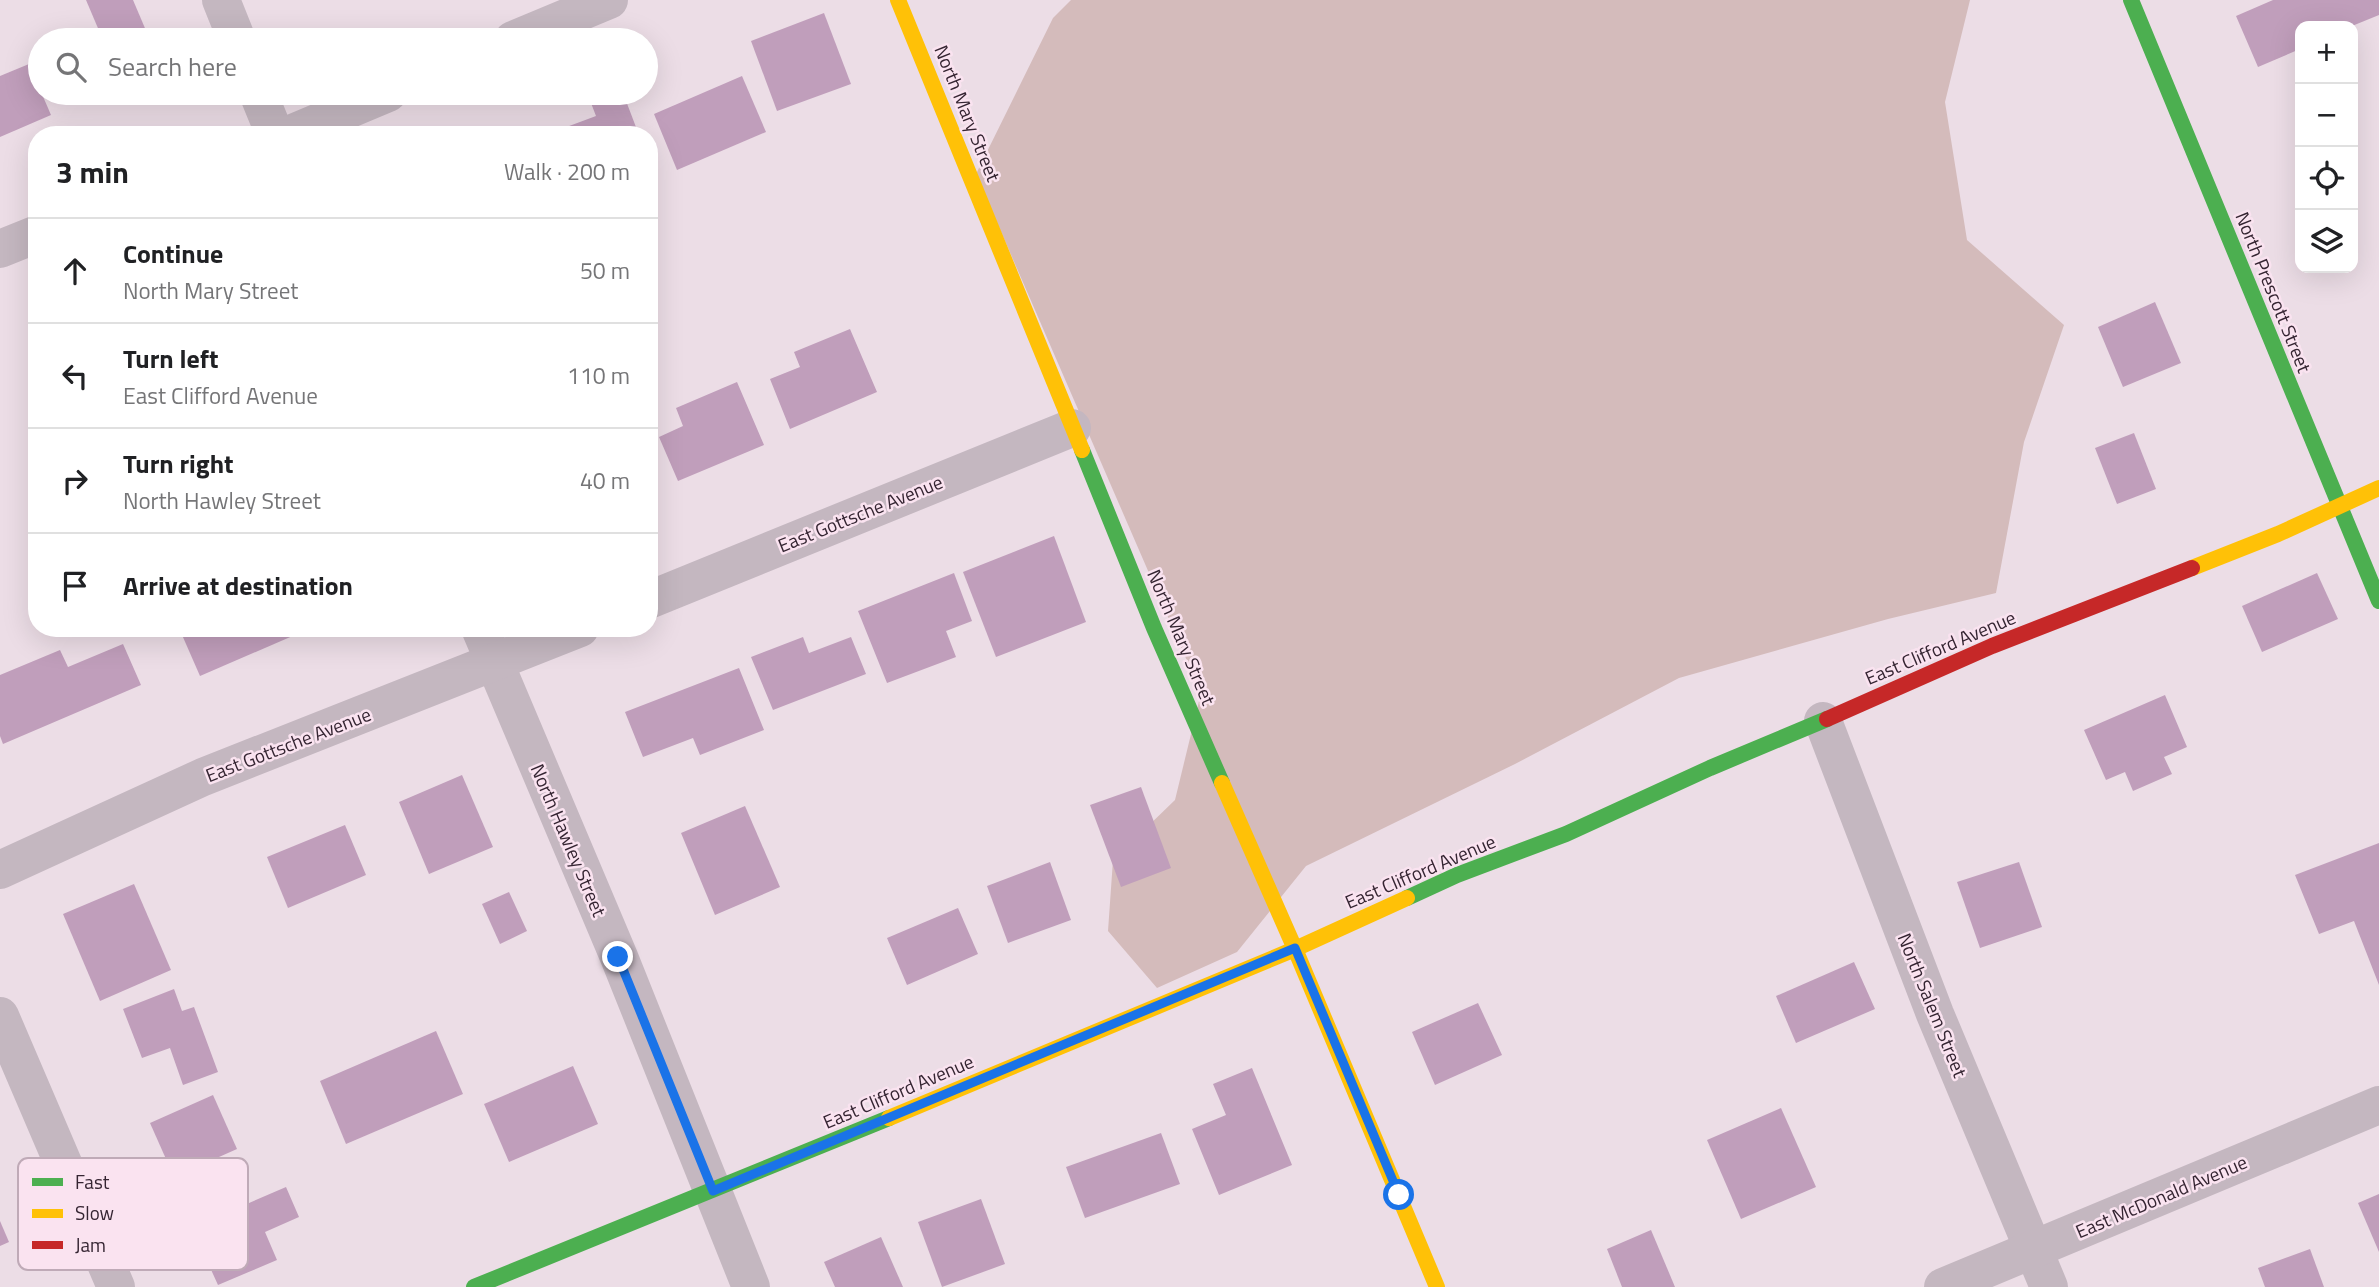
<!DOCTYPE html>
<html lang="en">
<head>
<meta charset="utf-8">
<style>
  :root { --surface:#fff; --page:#f2f2f2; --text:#202124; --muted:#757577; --line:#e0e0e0 }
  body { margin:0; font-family:"Titillium Web",sans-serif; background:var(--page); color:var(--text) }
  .controls { position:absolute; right:21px; top:21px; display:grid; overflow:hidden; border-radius:14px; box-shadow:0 7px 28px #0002 }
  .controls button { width:63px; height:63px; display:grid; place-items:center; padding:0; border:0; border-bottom:2px solid var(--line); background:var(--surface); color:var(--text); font:35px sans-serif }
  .stop { position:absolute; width:21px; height:21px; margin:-16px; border:5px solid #1a73e8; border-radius:50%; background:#fff }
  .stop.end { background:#1a73e8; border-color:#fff; box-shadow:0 2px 7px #0008 }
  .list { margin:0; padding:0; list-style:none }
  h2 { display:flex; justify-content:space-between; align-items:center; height:91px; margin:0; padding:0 28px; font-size:30px }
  h2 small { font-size:23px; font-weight:400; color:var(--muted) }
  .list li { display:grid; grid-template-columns:46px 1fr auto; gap:21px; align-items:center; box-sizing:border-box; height:105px; padding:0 28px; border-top:2px solid var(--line) }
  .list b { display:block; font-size:26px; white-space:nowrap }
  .list p { margin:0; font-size:23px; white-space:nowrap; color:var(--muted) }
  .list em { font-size:23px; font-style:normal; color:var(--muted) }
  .icon { flex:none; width:38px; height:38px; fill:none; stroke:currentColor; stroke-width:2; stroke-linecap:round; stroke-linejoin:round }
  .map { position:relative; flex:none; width:2379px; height:1287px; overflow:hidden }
  .search { position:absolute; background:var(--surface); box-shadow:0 7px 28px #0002; left:28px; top:28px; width:630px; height:77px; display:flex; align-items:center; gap:18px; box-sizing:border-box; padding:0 24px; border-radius:38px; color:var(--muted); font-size:26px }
  .panel { position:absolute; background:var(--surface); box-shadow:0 7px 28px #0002; left:28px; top:126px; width:630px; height:511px; border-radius:28px }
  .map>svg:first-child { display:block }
  .green { fill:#d4bbbb }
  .building { fill:#c09ebb }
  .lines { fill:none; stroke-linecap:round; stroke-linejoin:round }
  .street { stroke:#c4b7c0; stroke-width:38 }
  .fast { stroke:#4caf50; stroke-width:16 }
  .slow { stroke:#ffc107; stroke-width:16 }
  .jam { stroke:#c62828; stroke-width:16 }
  .route { stroke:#1a73e8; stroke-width:9 }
  .labels { text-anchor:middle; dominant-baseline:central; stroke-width:5; stroke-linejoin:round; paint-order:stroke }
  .street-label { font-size:19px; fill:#352532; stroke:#fae3f0 }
  .key { fill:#fae3f0; stroke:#bfaab7; stroke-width:2 }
  .key-label { font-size:19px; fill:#352532 }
</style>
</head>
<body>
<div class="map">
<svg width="2379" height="1287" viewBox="0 0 2379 1287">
  <rect width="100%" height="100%" fill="#ecdde6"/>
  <path class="green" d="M1071,0H1970L1945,102L1967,240L2064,325L2024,442L1996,593L1888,619L1679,678L1515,764L1306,866L1237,952L1157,988L1108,931L1113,860L1175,800L1201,693L976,174L1053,18Z"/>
  <g class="building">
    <path d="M86,0H133L150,40H103Z"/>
    <path d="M2273,0H2379V15L2352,26H2300V49L2258,67L2236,16Z"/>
    <path d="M824,13L851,84L777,111L751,41Z"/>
    <path d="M29,64L51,115L0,137V76Z"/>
    <path d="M742,76L766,132L677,170L654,114Z"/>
    <path d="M620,93H623L639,135H545L596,116L591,103Z"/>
    <path d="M2155,302L2181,363L2123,387L2098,327Z"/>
    <path d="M850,329L877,392L790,429L770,379L800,367L794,352Z"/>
    <path d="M737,382L764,445L678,481L659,437L683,426L676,408Z"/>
    <path d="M2134,433L2156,489L2117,504L2095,448Z"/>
    <path d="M1054,536L1086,622L996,657L963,572Z"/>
    <path d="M954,573L972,621L946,631L956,657L887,683L858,611Z"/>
    <path d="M2317,573L2338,619L2262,652L2242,606Z"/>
    <path d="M179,628H311L200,676Z"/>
    <path d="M803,637L809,653L851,637L866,674L773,710L751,657Z"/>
    <path d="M123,644L141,685L3,744L0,736V675L60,650L68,667Z"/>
    <path d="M739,668L764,730L700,755L693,738L643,757L625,712Z"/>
    <path d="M2165,695L2187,747L2164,757L2172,774L2133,791L2125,772L2106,780L2084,730Z"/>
    <path d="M462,775L493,847L429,874L399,802Z"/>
    <path d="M1141,787L1171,868L1121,887L1090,805Z"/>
    <path d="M745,806L780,887L715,915L681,833Z"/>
    <path d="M345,825L366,875L288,908L267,857Z"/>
    <path d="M2379,843V985L2354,921L2319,934L2295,875Z"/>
    <path d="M1050,862L1071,920L1008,943L987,886Z"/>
    <path d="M2019,862L2042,927L1980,948L1957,882Z"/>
    <path d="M134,884L171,970L100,1001L63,914Z"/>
    <path d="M509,892L527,931L500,944L482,904Z"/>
    <path d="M958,908L978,954L907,985L887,938Z"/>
    <path d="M1854,962L1875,1009L1796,1043L1776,996Z"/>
    <path d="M174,989L182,1011L194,1007L218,1072L183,1085L170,1048L142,1058L123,1009Z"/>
    <path d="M1478,1003L1502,1055L1435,1085L1412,1032Z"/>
    <path d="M436,1031L463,1094L346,1144L320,1081Z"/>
    <path d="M573,1066L598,1124L509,1162L484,1104Z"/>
    <path d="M1252,1068L1292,1165L1219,1195L1192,1129L1226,1115L1213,1084Z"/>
    <path d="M213,1095L237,1149L174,1177L150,1123Z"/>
    <path d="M1781,1108L1816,1187L1741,1219L1707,1140Z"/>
    <path d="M1161,1133L1180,1184L1085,1218L1066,1167Z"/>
    <path d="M286,1187L299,1217L265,1232L277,1260L218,1285L208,1263L220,1258L205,1222Z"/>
    <path d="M2379,1194V1252L2358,1203Z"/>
    <path d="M981,1199L1005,1264L942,1287L918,1222Z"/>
    <path d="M0,1221L9,1242L0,1246Z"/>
    <path d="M1651,1230L1675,1287H1622L1607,1249Z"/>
    <path d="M881,1237L903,1287H835L824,1262Z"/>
    <path d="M2310,1249L2324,1287H2265L2258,1268Z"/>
  </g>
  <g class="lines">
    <g class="street">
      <path d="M221,0L237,40"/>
      <path d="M513,40L609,0"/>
      <path d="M258,93L275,135"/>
      <path d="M288,135L388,93"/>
      <path d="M0,249L37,234"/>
      <path d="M649,600L1072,428"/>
      <path d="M480,628L619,957L751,1287"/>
      <path d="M1823,721L1935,1014L2049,1287"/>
      <path d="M0,870L203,777L580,628"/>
      <path d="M0,1016L116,1287"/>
      <path d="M1943,1287L2379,1105"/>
    </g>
    <g class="fast">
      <path d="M2131,0L2379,601"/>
      <path d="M1082,450L1154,628L1222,783"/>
      <path d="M1407,898L1457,875L1566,834L1710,768L1827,719"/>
      <path d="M474,1287L889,1118"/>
    </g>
    <g class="slow">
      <path d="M898,0L1082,450"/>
      <path d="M2192,568L2278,534L2379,488"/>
      <path d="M1222,783L1295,949L1437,1287"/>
      <path d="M889,1118L1295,949L1407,898"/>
    </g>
    <path class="jam" d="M1827,719L1992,646L2192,568"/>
  </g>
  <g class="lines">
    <path class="route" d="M618,957L713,1191L1295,948L1399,1195"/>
  </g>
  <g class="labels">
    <g class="street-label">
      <text transform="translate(968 113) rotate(68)">North Mary Street</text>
      <text transform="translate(2274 292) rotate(68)">North Prescott Street</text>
      <text transform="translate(860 513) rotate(-22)">East Gottsche Avenue</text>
      <text transform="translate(1182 637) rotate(67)">North Mary Street</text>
      <text transform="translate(1940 647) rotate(-23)">East Clifford Avenue</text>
      <text transform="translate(288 744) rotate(-21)">East Gottsche Avenue</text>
      <text transform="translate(569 840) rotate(67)">North Hawley Street</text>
      <text transform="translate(1420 871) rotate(-23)">East Clifford Avenue</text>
      <text transform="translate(1933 1005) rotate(68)">North Salem Street</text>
      <text transform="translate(898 1091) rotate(-23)">East Clifford Avenue</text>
      <text transform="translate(2161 1196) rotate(-23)">East McDonald Avenue</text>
    </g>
  </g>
  <rect x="18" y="1158" width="230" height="112" rx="10" class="key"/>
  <rect x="32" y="1178" width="31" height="8" fill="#4caf50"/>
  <rect x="32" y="1209" width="31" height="9" fill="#ffc107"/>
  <rect x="32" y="1241" width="31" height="8" fill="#c62828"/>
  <g class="key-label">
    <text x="75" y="1189">Fast</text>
    <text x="75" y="1220">Slow</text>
    <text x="75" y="1252">Jam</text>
  </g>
</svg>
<div class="controls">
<button>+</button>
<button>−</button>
<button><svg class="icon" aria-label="locate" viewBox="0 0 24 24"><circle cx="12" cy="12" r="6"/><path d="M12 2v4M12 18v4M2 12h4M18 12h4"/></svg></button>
<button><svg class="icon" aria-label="layers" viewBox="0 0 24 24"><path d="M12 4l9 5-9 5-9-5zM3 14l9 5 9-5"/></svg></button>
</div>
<div class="stop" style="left:1399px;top:1195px"></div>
<div class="stop end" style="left:618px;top:957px"></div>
<div class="search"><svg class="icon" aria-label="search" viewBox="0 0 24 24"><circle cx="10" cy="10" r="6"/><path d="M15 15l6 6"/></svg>Search here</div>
<section class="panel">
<h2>3 min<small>Walk · 200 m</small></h2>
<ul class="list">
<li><svg class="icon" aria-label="ahead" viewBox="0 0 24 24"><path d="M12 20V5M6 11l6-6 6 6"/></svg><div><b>Continue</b><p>North Mary Street</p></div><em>50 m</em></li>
<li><svg class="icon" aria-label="left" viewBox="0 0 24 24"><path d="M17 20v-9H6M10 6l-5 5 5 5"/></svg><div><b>Turn left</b><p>East Clifford Avenue</p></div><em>110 m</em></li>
<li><svg class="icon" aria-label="right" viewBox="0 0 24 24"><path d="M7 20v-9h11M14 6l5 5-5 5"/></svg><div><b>Turn right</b><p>North Hawley Street</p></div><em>40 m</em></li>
<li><svg class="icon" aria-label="arrive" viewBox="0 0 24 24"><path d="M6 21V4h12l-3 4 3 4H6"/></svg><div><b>Arrive at destination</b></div></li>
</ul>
</section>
</div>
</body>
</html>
